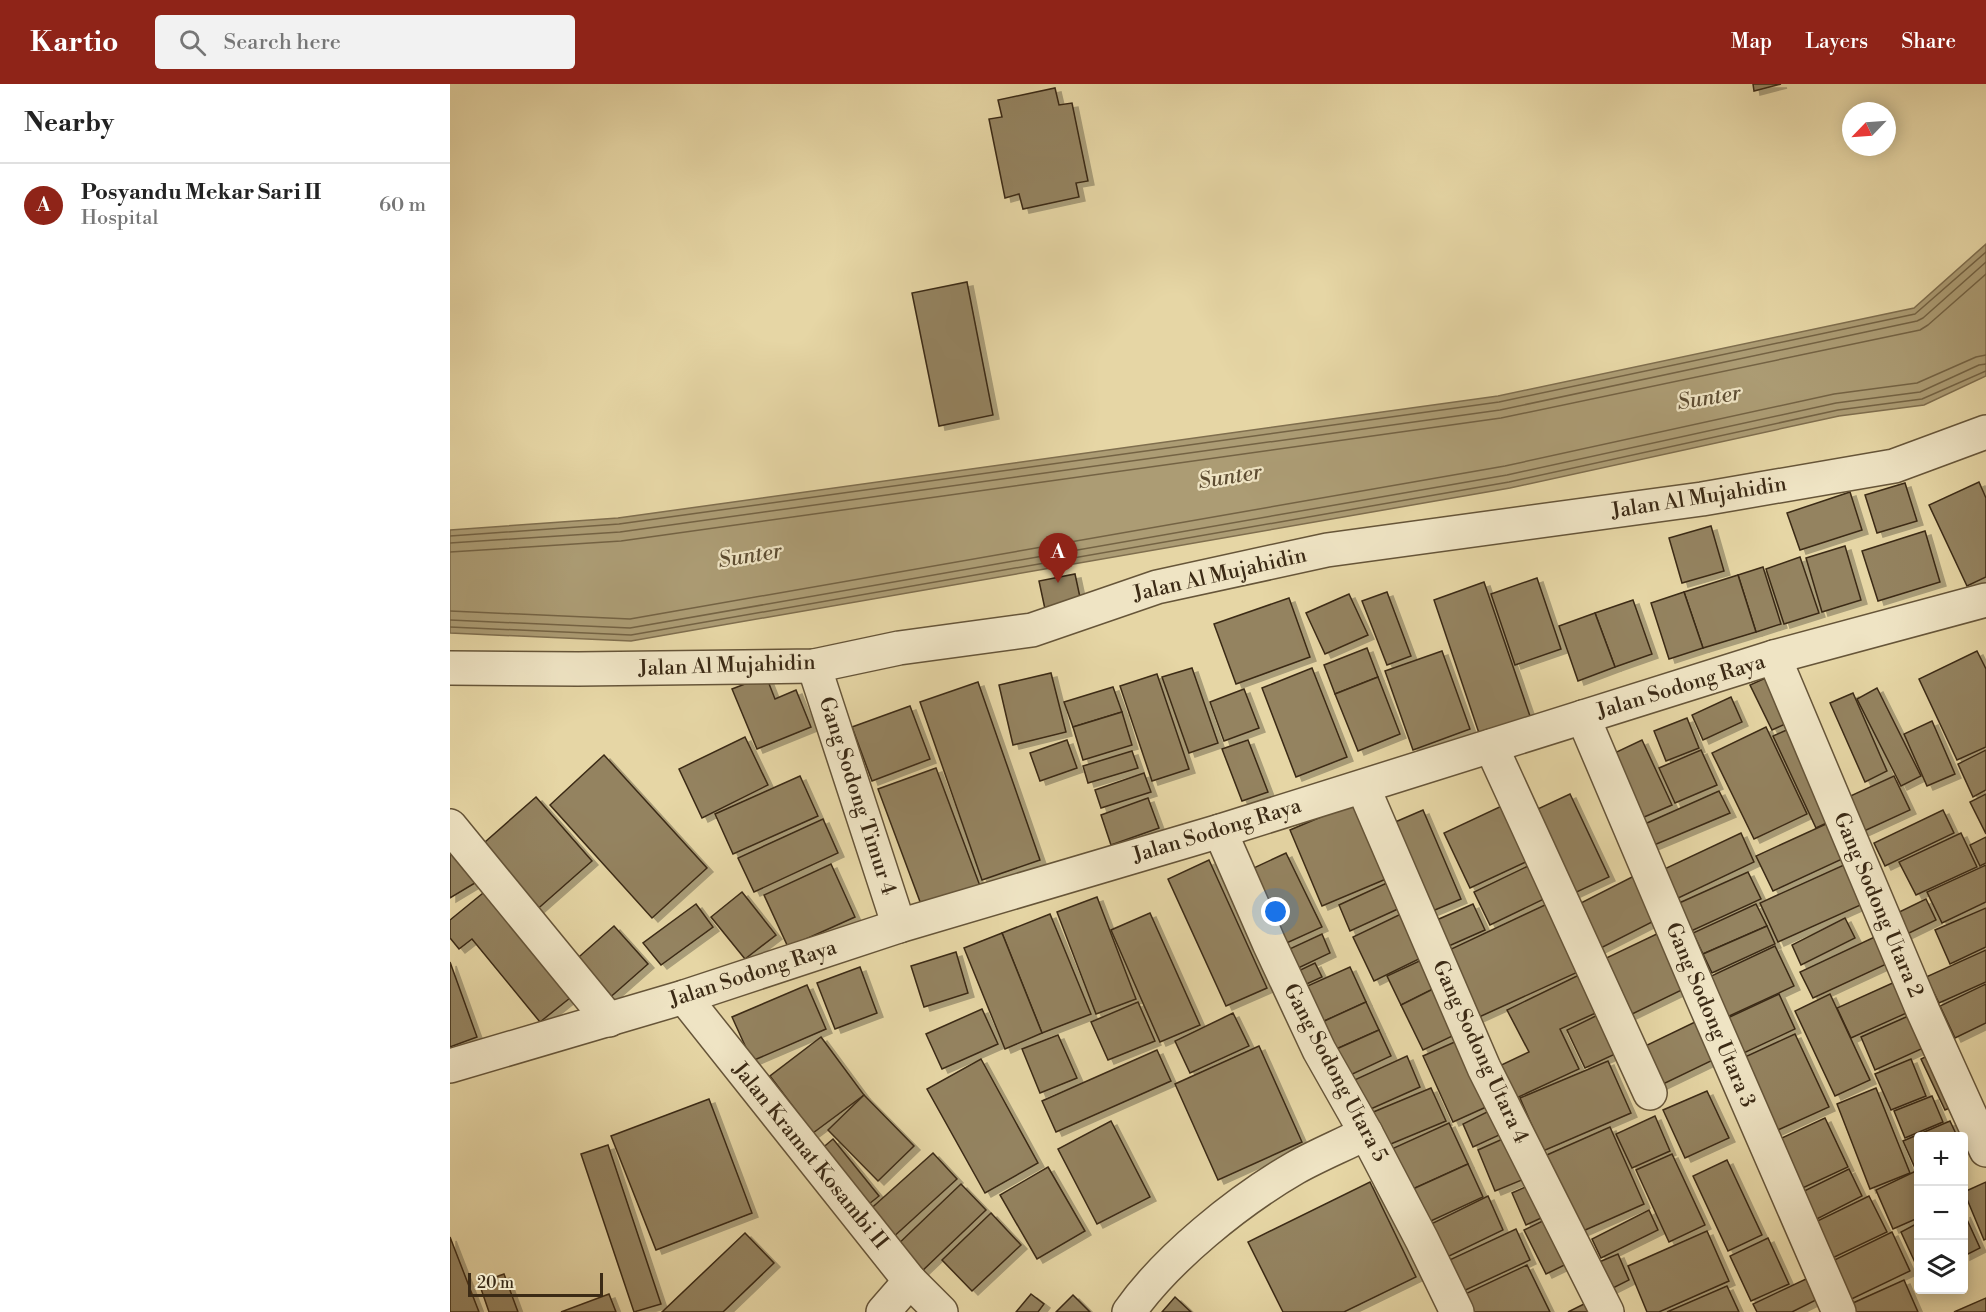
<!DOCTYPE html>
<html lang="en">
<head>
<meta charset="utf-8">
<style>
  :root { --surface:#fff; --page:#f2f2f2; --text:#222; --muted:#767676; --line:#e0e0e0; --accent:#8f2418 }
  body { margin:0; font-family:"Libre Bodoni",serif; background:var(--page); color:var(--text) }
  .controls { position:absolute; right:18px; bottom:18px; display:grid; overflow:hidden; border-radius:6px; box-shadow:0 3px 15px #0003 }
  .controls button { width:54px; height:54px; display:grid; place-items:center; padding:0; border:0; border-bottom:2px solid var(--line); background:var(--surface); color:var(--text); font:30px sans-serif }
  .compass { position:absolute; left:1392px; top:18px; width:54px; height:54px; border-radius:50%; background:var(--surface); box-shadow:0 3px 15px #0003; rotate:245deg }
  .scale { position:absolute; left:18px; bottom:15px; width:135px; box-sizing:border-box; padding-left:6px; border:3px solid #3b2a15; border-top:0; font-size:16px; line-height:21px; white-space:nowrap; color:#3b2a15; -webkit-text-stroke:4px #efe4c4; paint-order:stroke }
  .you { position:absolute; left:826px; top:828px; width:21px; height:21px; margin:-15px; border:4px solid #fff; border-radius:50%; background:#1a73e8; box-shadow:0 0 0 9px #1a73e833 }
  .badge { display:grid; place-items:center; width:39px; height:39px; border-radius:50%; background:var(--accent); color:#fff; font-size:20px; font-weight:700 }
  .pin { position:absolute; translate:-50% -50px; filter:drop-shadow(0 2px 3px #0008) }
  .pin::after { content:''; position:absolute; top:32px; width:21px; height:18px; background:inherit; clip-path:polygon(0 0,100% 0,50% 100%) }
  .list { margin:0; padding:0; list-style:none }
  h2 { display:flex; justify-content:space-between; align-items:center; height:78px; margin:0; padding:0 24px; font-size:26px }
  h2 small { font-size:20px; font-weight:400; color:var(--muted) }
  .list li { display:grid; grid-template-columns:39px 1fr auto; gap:18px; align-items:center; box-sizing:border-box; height:84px; padding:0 24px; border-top:2px solid var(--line) }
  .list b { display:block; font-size:22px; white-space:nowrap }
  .list p { margin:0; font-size:20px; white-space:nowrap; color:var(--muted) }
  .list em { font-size:20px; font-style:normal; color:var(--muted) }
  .icon { flex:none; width:33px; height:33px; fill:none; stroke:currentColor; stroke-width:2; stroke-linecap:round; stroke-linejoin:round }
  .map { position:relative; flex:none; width:1536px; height:1228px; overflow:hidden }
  header { display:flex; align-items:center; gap:36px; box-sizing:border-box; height:84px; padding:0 30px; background:var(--accent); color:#fff }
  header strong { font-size:28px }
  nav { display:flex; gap:33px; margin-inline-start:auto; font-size:21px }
  .search { width:420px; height:54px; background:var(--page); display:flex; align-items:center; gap:15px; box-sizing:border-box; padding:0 21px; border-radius:6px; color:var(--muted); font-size:22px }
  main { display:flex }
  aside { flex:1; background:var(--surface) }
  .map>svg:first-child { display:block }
  .water { fill:#ac9c74; stroke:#7f6e4e; stroke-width:1.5 }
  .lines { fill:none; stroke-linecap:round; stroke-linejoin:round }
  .shore { stroke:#746344; stroke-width:1.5 }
  .building { fill:#948360; stroke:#3b2a15; stroke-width:1.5; filter:url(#shadow) }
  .street-casing { stroke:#665539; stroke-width:36 }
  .street { stroke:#efe4c4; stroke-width:33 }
  .labels { text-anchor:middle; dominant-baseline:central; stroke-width:4.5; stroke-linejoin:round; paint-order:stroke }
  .street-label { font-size:21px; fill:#3b2a15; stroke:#efe4c4 }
  .water-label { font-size:22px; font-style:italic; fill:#5d4c32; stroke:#efe4c4 }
</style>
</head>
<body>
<header>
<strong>Kartio</strong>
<div class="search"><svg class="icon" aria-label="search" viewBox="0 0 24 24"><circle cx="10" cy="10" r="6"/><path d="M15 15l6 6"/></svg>Search here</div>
<nav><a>Map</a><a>Layers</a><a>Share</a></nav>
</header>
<main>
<aside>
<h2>Nearby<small></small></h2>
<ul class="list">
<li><span class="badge">A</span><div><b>Posyandu Mekar Sari II</b><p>Hospital</p></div><em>60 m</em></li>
</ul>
</aside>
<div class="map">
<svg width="1536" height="1228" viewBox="0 0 1536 1228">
  <defs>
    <filter id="shadow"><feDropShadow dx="6" dy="4" stdDeviation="0" flood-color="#0004"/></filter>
  </defs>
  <rect width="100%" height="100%" fill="#e6d6a5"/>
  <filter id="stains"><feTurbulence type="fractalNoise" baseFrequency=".00333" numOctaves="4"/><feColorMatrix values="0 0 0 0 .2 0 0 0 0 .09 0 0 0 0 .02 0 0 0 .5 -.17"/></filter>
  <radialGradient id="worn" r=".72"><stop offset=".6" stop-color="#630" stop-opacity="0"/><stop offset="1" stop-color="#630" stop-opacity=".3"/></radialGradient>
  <path class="water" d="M1536,160V292L1474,321L1389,332L1060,404L181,557L0,549V446L168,434L1048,312L1464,224Z"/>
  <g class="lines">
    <g class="shore">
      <path d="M0,452L169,440L1049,318L1465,230L1536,168"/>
      <path d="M0,459L170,448L1050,326L1467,237L1473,234L1536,178"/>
      <path d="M0,468L171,457L1051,334L1470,246L1478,241L1536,190"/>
      <path d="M0,527L180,535L1055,382L1384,310L1467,299L1526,273L1536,271"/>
      <path d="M0,536L180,544L1057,391L1386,319L1470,308L1529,281L1536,280"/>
      <path d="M0,543L181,551L1059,398L1388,326L1472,315L1536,287"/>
    </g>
  </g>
  <g class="building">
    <path d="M1303,0H1331L1304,7Z"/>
    <path d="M605,4L609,21L622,19L638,97L626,99L629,113L573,125L569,110L555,114L539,35L552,33L548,16Z"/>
    <path d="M517,198L543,331L489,342L462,209Z"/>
    <path d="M1529,398L1536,414V493L1517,502L1479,421Z"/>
    <path d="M1455,399L1467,437L1427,449L1415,411Z"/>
    <path d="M1400,408L1412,446L1350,466L1337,429Z"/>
    <path d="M1261,442L1274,487L1232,499L1219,454Z"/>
    <path d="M1475,447L1490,498L1428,517L1412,467Z"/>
    <path d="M1395,462L1411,516L1372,528L1356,474Z"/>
    <path d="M1350,473L1369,529L1334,540L1316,485Z"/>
    <path d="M1313,483L1331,540L1306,548L1288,491Z"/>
    <path d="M625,490L631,518L595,525L589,497Z"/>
    <path d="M1288,491L1306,548L1253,564L1234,508Z"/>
    <path d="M1087,494L1111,565L1065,581L1041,510Z"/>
    <path d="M1034,498L1081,635L1030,652L984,516Z"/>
    <path d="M937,508L961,572L937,581L912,517Z"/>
    <path d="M1234,508L1253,564L1219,575L1201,519Z"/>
    <path d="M899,510L918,551L875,570L856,529Z"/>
    <path d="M839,514L860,573L786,600L764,540Z"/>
    <path d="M1183,516L1202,570L1165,583L1145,529Z"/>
    <path d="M1145,529L1165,583L1128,597L1109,542Z"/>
    <path d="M917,564L928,593L885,610L874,581Z"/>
    <path d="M992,567L1020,645L963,666L935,587Z"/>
    <path d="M1527,567L1536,585V663L1507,676L1469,595Z"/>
    <path d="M742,584L768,659L739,669L712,593Z"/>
    <path d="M862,584L897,673L846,693L812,604Z"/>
    <path d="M601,589L616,648L563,661L549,601Z"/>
    <path d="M707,590L739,685L702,697L670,602Z"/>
    <path d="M316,592L325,615L346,606L361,643L307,665L282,605Z"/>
    <path d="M1320,592L1342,637L1322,646L1300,601Z"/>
    <path d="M928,593L950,650L908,667L885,610Z"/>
    <path d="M528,598L590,776L532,796L470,618Z"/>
    <path d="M663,603L672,628L623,643L614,618Z"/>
    <path d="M1427,604L1471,692L1451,702L1407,615Z"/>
    <path d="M794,605L809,644L774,657L760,618Z"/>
    <path d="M1403,609L1437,687L1415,698L1380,619Z"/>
    <path d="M1281,613L1292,638L1253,656L1242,631Z"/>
    <path d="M460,622L480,675L422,697L402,643Z"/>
    <path d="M672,628L682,661L633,676L623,643Z"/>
    <path d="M1237,634L1249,664L1216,677L1204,647Z"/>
    <path d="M1482,637L1505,690L1477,702L1454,650Z"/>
    <path d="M1316,643L1357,730L1304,755L1262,669Z"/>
    <path d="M1341,644L1385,735L1366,744L1323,652Z"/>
    <path d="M295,653L318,701L252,734L229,685Z"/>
    <path d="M617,656L627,684L590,697L580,669Z"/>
    <path d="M798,656L818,708L792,717L772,665Z"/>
    <path d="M1192,656L1222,721L1185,737L1156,673Z"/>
    <path d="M1251,666L1267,701L1225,719L1209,684Z"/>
    <path d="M1536,666V706L1523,713L1508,680Z"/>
    <path d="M682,667L688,684L638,699L633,682Z"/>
    <path d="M154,671L257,784L202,834L100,721Z"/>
    <path d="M486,684L530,802L472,823L428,705Z"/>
    <path d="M694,689L701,708L651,724L645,706Z"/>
    <path d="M350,692L368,732L283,770L265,730Z"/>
    <path d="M1444,692L1460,726L1412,748L1396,714Z"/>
    <path d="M1269,707L1280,729L1197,764L1188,743Z"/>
    <path d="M1120,710L1159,793L1118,812L1079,729Z"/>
    <path d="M1536,710V750L1520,718Z"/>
    <path d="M86,713L142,777L83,829L27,765Z"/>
    <path d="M698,714L709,744L661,761L651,731Z"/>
    <path d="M904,719L936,795L872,822L840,746Z"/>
    <path d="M1056,720L1082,775L1020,804L994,749Z"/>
    <path d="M973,726L1011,815L973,831L936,742Z"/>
    <path d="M1493,726L1504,749L1435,782L1424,759Z"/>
    <path d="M373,735L388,769L304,808L288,774Z"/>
    <path d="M1387,735L1403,770L1323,807L1306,772Z"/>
    <path d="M1291,749L1304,778L1222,817L1208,788Z"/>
    <path d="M1511,749L1527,783L1466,811L1449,778Z"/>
    <path d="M1536,753V779L1530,782L1520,761Z"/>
    <path d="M0,754L30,796L0,814Z"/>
    <path d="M836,769L872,843L830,862L795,788Z"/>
    <path d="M759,776L817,904L776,922L718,795Z"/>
    <path d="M1405,776L1424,815L1328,858L1310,819Z"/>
    <path d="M381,780L405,833L338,863L314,811Z"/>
    <path d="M1536,781V818L1492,839L1477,808Z"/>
    <path d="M1078,782L1094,815L1040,841L1024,808Z"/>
    <path d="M1298,788L1311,815L1239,848L1227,820Z"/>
    <path d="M1186,791L1208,835L1141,869L1119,825Z"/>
    <path d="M939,798L950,824L900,847L889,821Z"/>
    <path d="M38,805L125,910L90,938L22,855L9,865L0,854V836Z"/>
    <path d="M292,808L326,851L295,875L261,833Z"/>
    <path d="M647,813L686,915L646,930L607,828Z"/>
    <path d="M1476,815L1486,836L1453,852L1443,831Z"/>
    <path d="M246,820L263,843L211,881L193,859Z"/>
    <path d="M1023,820L1035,846L992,865L980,839Z"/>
    <path d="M1097,820L1128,888L1027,934L997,867Z"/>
    <path d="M1306,820L1317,842L1253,870L1243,849Z"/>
    <path d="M1536,824V863L1500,880L1485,846Z"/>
    <path d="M700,829L750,941L710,958L661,846Z"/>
    <path d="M600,830L641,930L592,949L552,849Z"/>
    <path d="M951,830L973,873L924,897L903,853Z"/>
    <path d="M1395,834L1405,854L1351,881L1342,861Z"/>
    <path d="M164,842L198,880L156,917L122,879Z"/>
    <path d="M1317,842L1325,860L1262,889L1253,870Z"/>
    <path d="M1213,847L1240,902L1176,933L1150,877Z"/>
    <path d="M552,849L592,949L555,965L514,864Z"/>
    <path d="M872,850L880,869L842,887L833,868Z"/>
    <path d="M1431,850L1443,877L1363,914L1350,888Z"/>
    <path d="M1325,862L1344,902L1275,934L1257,894Z"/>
    <path d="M1536,866V898L1489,919L1476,893Z"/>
    <path d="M506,868L518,909L474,923L461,882Z"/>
    <path d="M978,873L991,901L951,921L937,892Z"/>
    <path d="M0,878L27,953L0,963Z"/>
    <path d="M865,879L872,893L850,903L844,889Z"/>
    <path d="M410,883L427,929L385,945L367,899Z"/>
    <path d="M900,883L916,918L870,939L853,904Z"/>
    <path d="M1131,890L1148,928L1110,945L1129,985L1062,1016L1047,983L1079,968L1057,926Z"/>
    <path d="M1447,897L1461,927L1401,954L1387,924Z"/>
    <path d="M1536,900V939L1505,954L1490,922Z"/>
    <path d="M357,901L376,945L302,977L282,933Z"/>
    <path d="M991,901L1013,947L973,966L951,921Z"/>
    <path d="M1329,910L1345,945L1283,974L1267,939Z"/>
    <path d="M1380,910L1420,996L1385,1012L1345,927Z"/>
    <path d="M688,918L705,957L658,976L641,938Z"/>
    <path d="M916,918L929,946L882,967L870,939Z"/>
    <path d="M532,925L548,960L492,985L476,950Z"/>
    <path d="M1158,926L1176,965L1135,984L1117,946Z"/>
    <path d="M783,929L799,962L740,989L725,957Z"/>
    <path d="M1465,929L1480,961L1425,986L1411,953Z"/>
    <path d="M1245,938L1263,976L1209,1002L1191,964Z"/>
    <path d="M929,946L941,972L894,994L882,967Z"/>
    <path d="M1345,950L1379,1023L1317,1051L1284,978Z"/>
    <path d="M608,951L627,994L590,1009L572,965Z"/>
    <path d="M371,953L414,1011L363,1049L320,992Z"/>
    <path d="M1016,953L1045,1019L1003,1038L973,972Z"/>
    <path d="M809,962L852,1058L768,1096L725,1000Z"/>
    <path d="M707,966L721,997L606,1048L592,1017Z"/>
    <path d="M1487,967L1511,1019L1495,1026L1471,975Z"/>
    <path d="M957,972L970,1003L914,1028L900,998Z"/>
    <path d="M531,975L588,1079L535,1109L477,1005Z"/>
    <path d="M1461,975L1476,1012L1441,1026L1425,990Z"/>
    <path d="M1158,977L1181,1029L1093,1067L1070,1014Z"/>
    <path d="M981,1004L996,1037L936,1062L921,1029Z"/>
    <path d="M1426,1004L1460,1089L1420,1105L1387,1020Z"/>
    <path d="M1257,1007L1279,1054L1235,1074L1213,1026Z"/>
    <path d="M414,1011L464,1062L428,1097L378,1046Z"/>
    <path d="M1482,1012L1493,1038L1455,1054L1444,1027Z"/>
    <path d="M259,1015L302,1129L206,1166L161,1052Z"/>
    <path d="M1047,1023L1058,1047L1023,1063L1013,1040Z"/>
    <path d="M1205,1032L1220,1067L1182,1084L1166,1050Z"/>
    <path d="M1375,1034L1398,1083L1344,1108L1321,1059Z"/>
    <path d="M661,1037L700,1113L647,1140L608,1065Z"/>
    <path d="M1500,1037L1507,1052H1468V1083L1465,1084L1453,1057Z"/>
    <path d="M999,1039L1018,1080L954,1109L935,1068Z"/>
    <path d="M1160,1043L1194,1120L1124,1151L1090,1074Z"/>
    <path d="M1066,1049L1084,1091L1045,1107L1028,1066Z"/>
    <path d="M383,1055L429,1112L409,1128L363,1072Z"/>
    <path d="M158,1061L211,1220L184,1228L131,1070Z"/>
    <path d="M483,1069L507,1095L440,1156L416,1129Z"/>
    <path d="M1222,1070L1255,1141L1219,1158L1186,1086Z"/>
    <path d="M1277,1076L1312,1151L1278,1167L1243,1092Z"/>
    <path d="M1018,1080L1033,1113L970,1142L954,1109Z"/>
    <path d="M598,1083L635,1147L587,1175L550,1111Z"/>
    <path d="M1399,1085L1412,1112L1359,1139L1346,1111Z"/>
    <path d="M1468,1086V1134L1443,1145L1426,1106Z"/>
    <path d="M1089,1097L1102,1129L1076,1141L1062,1109Z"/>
    <path d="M920,1098L966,1193L894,1228H833L798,1158Z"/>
    <path d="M1536,1098V1155L1534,1156L1514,1108Z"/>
    <path d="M511,1100L536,1126L469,1190L444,1164Z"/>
    <path d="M1038,1112L1053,1146L993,1175L977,1142Z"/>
    <path d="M1419,1112L1437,1148L1372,1179L1355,1143Z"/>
    <path d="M1199,1126L1208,1146L1151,1174L1142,1155Z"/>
    <path d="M541,1129L571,1161L522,1207L492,1176Z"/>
    <path d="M1514,1129L1530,1164L1514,1172Z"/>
    <path d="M1107,1130L1129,1174L1096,1190L1074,1146Z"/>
    <path d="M1468,1139V1185L1451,1148Z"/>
    <path d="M1066,1145L1080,1176L1007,1210L993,1179Z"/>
    <path d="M1257,1147L1279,1197L1209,1228H1197L1178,1182Z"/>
    <path d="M1442,1148L1460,1187L1387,1222L1370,1183Z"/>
    <path d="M295,1149L324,1179L273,1228H212Z"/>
    <path d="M0,1153L29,1228H0Z"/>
    <path d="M1318,1154L1339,1200L1301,1217L1280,1172Z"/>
    <path d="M1168,1170L1179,1196L1155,1208L1142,1181Z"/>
    <path d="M1077,1181L1100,1228H1021L1013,1211Z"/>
    <path d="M54,1190L68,1228H39L29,1199Z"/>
    <path d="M1356,1195L1366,1216L1342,1228H1307L1303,1220Z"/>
    <path d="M1454,1196L1468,1228H1396L1394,1223Z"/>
    <path d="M1277,1202L1289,1228H1217Z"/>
    <path d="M159,1210L166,1228H111Z"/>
    <path d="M581,1210L594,1220L588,1228H566Z"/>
    <path d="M623,1211L640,1228H606Z"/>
    <path d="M725,1213L741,1228H712Z"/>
    <path d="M1536,1214V1228H1504Z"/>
    <path d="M1144,1215L1150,1228H1118Z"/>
  </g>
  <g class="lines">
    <defs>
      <g id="street">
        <path d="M1324,573L1473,927L1536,1066"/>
        <path d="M364,582L449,842"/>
        <path d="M0,584L128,585L364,582L449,564L582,546L707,503L877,466L1252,415L1444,382L1536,348"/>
        <path d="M1133,633L1252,913L1389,1228"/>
        <path d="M1041,662L1200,1009"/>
        <path d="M913,703L1034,984L1157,1228"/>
        <path d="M0,742L159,936"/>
        <path d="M770,747L819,859L869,966L916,1049L972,1156L1007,1228"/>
        <path d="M234,913L460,1197L491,1228"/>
        <path d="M0,982L234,913L449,842L770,747L1324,573L1536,516"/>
        <path d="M433,1228L460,1197"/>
        <path d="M679,1228C717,1174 788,1117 845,1084C868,1071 893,1061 916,1049"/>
      </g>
    </defs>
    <use href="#street" class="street-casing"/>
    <use href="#street" class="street"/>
  </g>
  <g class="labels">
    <g class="street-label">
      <text transform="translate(1249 414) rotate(-9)">Jalan Al Mujahidin</text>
      <text transform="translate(770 491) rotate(-13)">Jalan Al Mujahidin</text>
      <text transform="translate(277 582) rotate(-2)">Jalan Al Mujahidin</text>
      <text transform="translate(1231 603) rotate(-17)">Jalan Sodong Raya</text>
      <text transform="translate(407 712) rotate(72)">Gang Sodong Timur 4</text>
      <text transform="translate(767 747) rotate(-17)">Jalan Sodong Raya</text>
      <text transform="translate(1428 821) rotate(67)">Gang Sodong Utara 2</text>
      <text transform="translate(303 890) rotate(-18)">Jalan Sodong Raya</text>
      <text transform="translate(1260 931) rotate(67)">Gang Sodong Utara 3</text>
      <text transform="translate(1030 968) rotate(65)">Gang Sodong Utara 4</text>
      <text transform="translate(885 989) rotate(62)">Gang Sodong Utara 5</text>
      <text transform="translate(360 1072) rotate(51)">Jalan Kramat Kosambi II</text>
    </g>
    <g class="water-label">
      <text transform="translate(1259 314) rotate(-9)">Sunter</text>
      <text transform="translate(780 393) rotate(-9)">Sunter</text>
      <text transform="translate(300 472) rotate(-9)">Sunter</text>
    </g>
  </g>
  <rect width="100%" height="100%" filter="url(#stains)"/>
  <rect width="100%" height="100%" fill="url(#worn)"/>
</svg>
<div class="controls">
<button>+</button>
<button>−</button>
<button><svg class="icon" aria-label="layers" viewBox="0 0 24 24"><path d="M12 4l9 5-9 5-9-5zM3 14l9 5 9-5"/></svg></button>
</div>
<svg class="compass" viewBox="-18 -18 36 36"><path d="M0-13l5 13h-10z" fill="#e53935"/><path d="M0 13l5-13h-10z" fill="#767676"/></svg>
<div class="scale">20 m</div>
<div class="you"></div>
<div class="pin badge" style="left:608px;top:499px">A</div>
</div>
</main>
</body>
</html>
